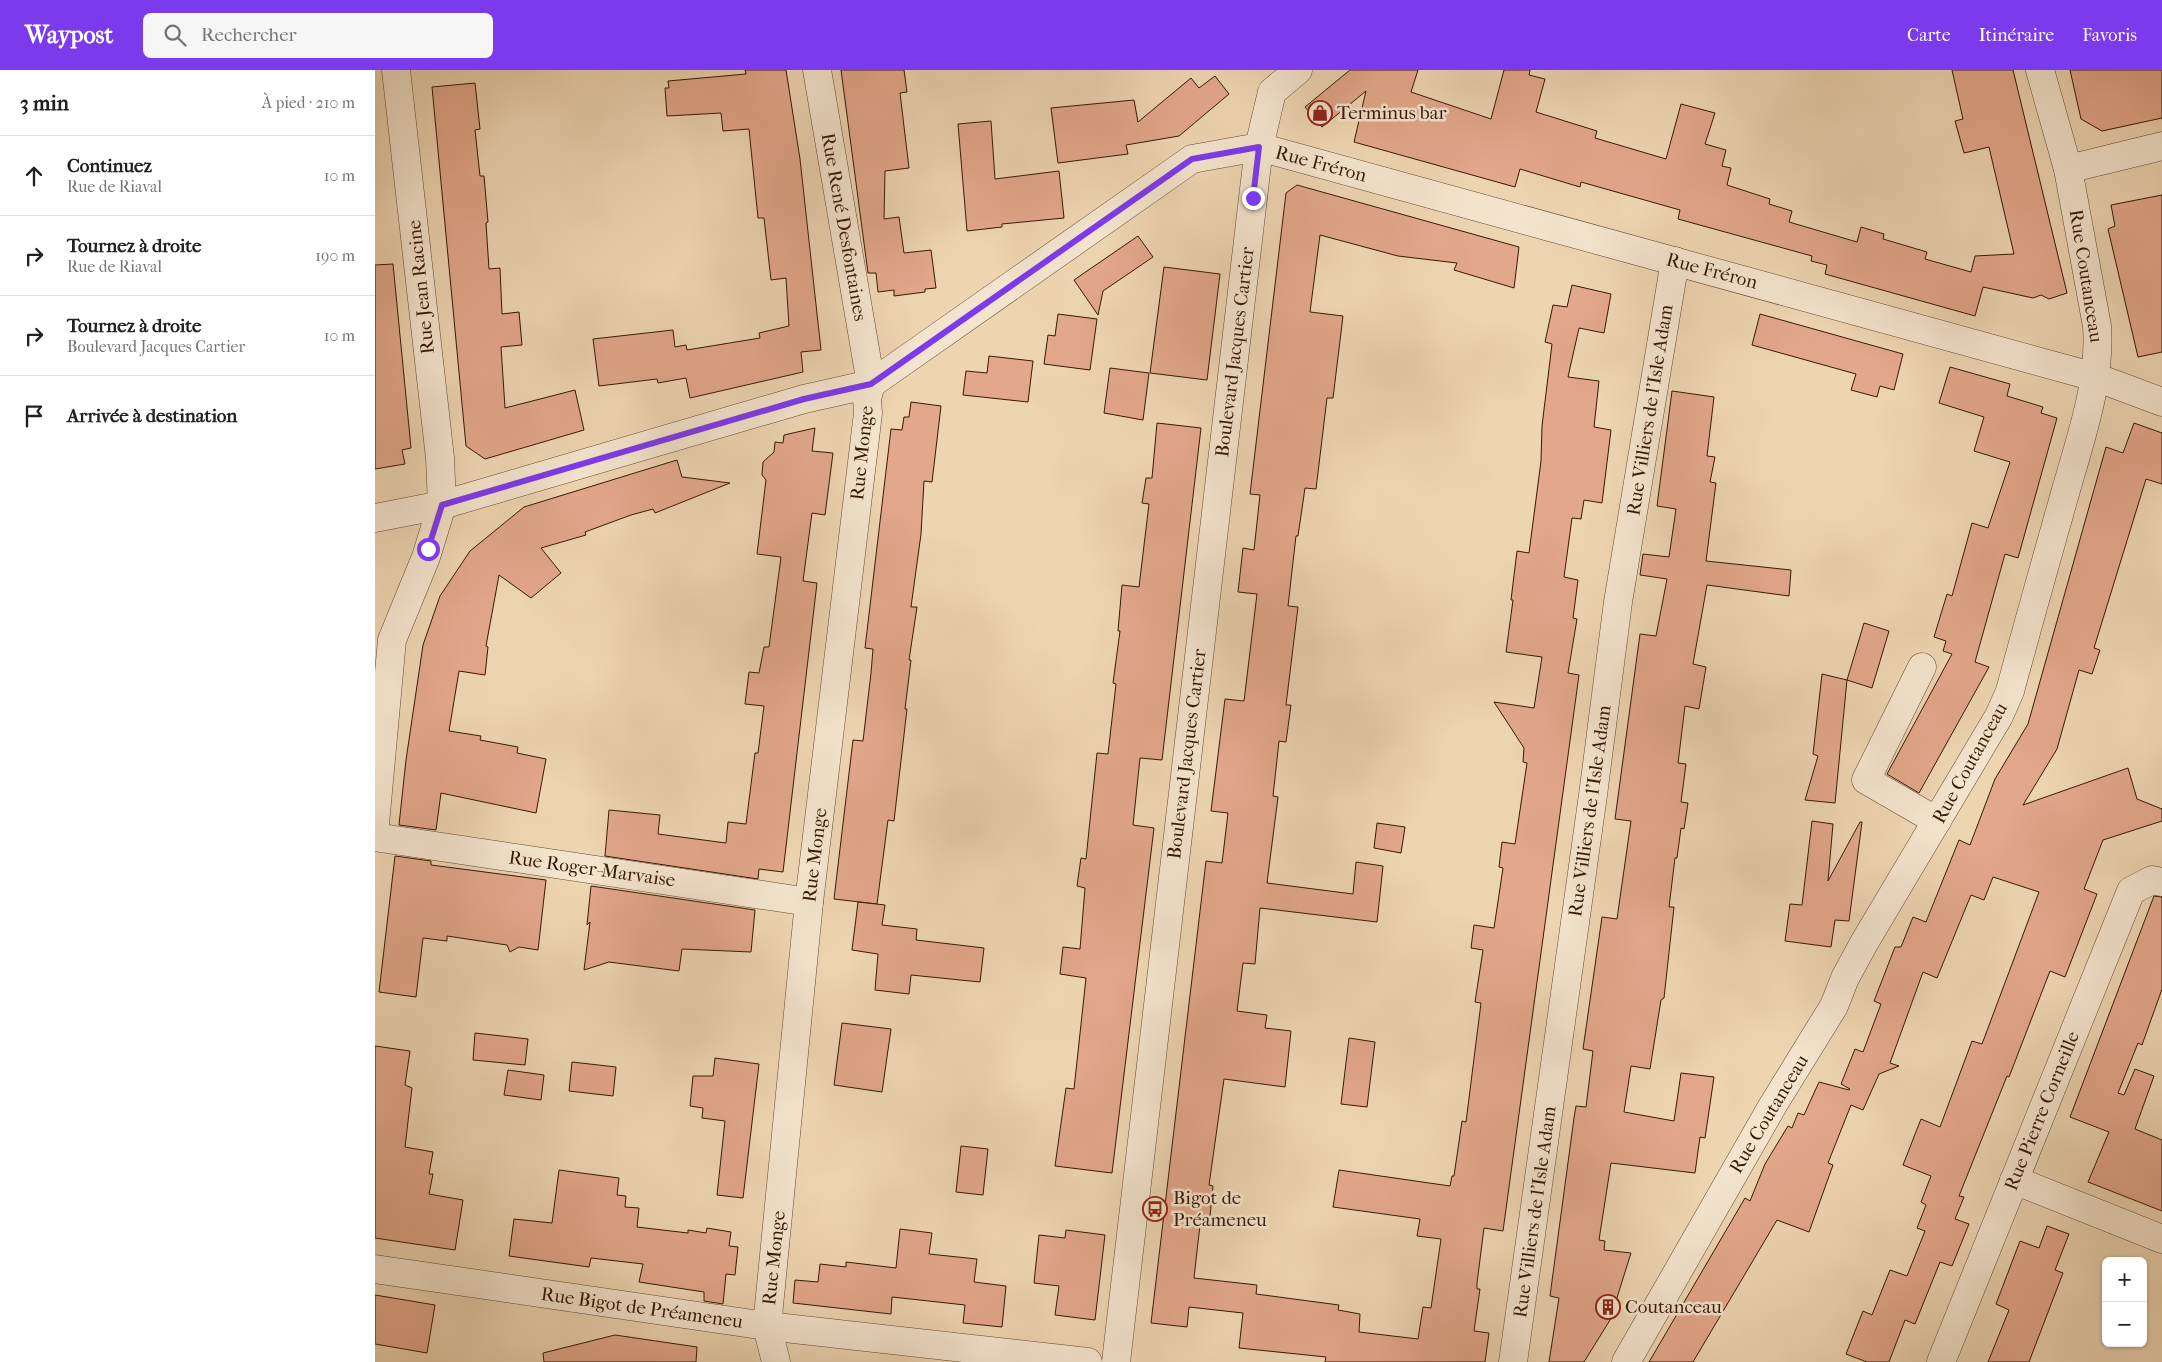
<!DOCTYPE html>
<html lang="fr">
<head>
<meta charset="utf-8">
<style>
  :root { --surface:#fff; --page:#f6f6f6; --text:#202124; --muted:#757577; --line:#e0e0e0; --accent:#7c3aed }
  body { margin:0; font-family:"IM FELL French Canon",serif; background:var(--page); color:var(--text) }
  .controls { position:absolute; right:15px; bottom:15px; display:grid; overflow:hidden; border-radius:8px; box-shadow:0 1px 4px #0004 }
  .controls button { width:45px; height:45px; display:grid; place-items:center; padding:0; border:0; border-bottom:1px solid var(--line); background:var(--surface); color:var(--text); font:25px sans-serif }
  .stop { position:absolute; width:15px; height:15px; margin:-11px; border:4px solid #7c3aed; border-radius:50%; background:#fff }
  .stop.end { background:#7c3aed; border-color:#fff; box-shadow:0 1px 5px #0008 }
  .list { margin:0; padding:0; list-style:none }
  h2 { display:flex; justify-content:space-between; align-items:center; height:65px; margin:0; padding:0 20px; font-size:21px }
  h2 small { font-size:16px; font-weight:400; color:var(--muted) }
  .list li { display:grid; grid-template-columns:32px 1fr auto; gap:15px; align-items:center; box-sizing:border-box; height:80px; padding:0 20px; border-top:1px solid var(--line) }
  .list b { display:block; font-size:19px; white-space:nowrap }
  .list p { margin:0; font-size:16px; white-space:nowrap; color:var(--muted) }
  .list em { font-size:16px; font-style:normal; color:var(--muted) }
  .icon { flex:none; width:28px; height:28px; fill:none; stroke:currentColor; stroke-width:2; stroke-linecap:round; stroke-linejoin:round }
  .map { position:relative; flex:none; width:1787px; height:1292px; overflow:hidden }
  header { display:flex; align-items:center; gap:30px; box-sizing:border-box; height:70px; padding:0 25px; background:var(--accent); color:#fff }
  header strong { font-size:24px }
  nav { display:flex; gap:28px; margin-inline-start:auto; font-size:18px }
  .search { width:350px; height:45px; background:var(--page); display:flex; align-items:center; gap:12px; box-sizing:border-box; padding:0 18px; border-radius:8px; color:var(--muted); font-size:19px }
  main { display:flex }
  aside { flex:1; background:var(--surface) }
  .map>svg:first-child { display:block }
  .building { fill:#e3a78b; stroke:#361804 }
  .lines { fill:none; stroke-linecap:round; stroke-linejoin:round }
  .minor-casing { stroke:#644730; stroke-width:29 }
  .minor { stroke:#f4e4cd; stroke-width:28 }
  .route { stroke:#7c3aed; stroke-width:6 }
  .labels { text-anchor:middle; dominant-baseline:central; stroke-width:5; stroke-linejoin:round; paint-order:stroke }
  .poi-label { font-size:19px; fill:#361804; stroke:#f4e4cd; text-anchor:start }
  .street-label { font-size:19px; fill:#361804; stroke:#f4e4cd }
</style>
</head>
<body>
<header>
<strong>Waypost</strong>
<div class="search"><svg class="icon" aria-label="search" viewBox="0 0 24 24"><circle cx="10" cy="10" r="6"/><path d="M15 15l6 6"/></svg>Rechercher</div>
<nav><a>Carte</a><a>Itinéraire</a><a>Favoris</a></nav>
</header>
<main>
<aside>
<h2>3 min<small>À pied · 210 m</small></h2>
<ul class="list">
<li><svg class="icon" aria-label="ahead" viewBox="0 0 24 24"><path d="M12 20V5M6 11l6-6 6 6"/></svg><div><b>Continuez</b><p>Rue de Riaval</p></div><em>10 m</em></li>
<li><svg class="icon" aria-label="right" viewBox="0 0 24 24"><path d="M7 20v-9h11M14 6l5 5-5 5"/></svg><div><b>Tournez à droite</b><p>Rue de Riaval</p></div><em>190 m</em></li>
<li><svg class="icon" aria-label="right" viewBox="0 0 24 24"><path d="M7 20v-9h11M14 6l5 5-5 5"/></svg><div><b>Tournez à droite</b><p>Boulevard Jacques Cartier</p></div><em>10 m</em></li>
<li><svg class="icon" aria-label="arrive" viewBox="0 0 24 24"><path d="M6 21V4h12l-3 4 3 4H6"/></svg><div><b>Arrivée à destination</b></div></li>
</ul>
</aside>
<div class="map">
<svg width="1787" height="1292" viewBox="0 0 1787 1292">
  <rect width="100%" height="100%" fill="#eed5b2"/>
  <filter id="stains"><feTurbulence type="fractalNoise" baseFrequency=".004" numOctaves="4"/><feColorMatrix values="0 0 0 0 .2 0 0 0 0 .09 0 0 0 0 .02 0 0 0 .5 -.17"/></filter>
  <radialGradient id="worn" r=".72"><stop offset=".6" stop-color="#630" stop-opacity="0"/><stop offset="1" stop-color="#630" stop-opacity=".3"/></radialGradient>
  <g class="building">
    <path d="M370,0H411L425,89L446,280L426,282L428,302L315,328L311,308L283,313L282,309L224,316L218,269L298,260L300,277L311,275L312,280L385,268L384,263L414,256L411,208L396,210L389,148H383L374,59L348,61L346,43L292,46L290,18H294L293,11L371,4Z"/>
    <path d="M466,0H529L532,22L525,23L534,98L510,101L509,149L524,147L529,183L556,180L561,218L550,219V222L519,226V220L503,222L501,203H493Z"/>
    <path d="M975,0H1043L1036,22L1116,49L1129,0H1155L1154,5L1170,9L1161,42L1222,61L1220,68L1291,89L1306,34L1340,43L1330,74L1351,80L1347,96L1356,98L1352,115L1395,129L1394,134L1417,141L1414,152L1482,172L1486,157L1509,164L1508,169L1552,182L1550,189L1596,202L1600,186L1639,184L1614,77L1589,83L1580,51L1588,49L1577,0H1638L1692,223L1674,229L1666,225L1658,228L1608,217L1600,246L1450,204L1452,195L1436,191L1437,186L1303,149L1305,140L1206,112L1205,117L1145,99L1140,117L979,72L991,21L947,57L930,37Z"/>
    <path d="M1695,0H1787V48L1727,61L1706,49Z"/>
    <path d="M840,6L854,24L804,66L751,75L753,84L683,93L676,38L759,30L763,52L816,8L824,18Z"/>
    <path d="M100,13L105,59L100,60L105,106H109L113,152L111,153L114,199L125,198L127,244L144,242L147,275L126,277L130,338L200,320L209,360L110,389L91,376L57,17Z"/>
    <path d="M616,51L620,109L684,101L689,148L627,154V157L592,161L583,54Z"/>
    <path d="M922,115L1144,177L1139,218L1079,200L1082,193L1023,186L945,165L935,242L968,246L958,328H952L941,419L930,418L923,466H921L913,536L923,537L911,635H916L911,672L904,671L898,726L903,727L892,813L978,824L981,792L1008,796L1002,852L885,838L880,894L868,893L862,941L892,945L890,958L916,961L910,1017L849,1009L834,1115L838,1116L834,1156L825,1155L819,1208L882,1215L881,1224L964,1235L963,1240L985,1244L984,1262L1043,1269L1048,1237L1056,1238L1066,1169L1042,1166L1045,1149L958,1137L964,1100L1075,1116L1077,1106H1079L1087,1051L1091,1052L1106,933L1100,932L1108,880L1096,878L1099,855L1119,858L1128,798L1124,797L1127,772L1140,774L1152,693L1148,692L1149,678L1119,632L1159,638L1167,587L1131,582L1138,530H1136L1142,481L1154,483L1166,391L1167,356L1177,274L1170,272L1178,235L1192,237L1197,215L1236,224L1229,263L1204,258L1193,307L1224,311L1219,357L1236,360L1227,433L1209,430L1206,449L1197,448L1189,507L1203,510L1198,548L1202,549L1193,603L1204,605L1128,1161L1109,1158L1102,1213V1219H1105L1099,1261L1114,1263L1110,1292H950L951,1287L864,1278L868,1243L814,1237L812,1257L776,1253L831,791L847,793L853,743L836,741L850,629L869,631L882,524L863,522L868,478L879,480L885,425L875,424L911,123Z"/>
    <path d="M1787,125V282L1763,287L1733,159L1740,156L1736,135Z"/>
    <path d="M763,166L778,187L728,221L723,245L699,210Z"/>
    <path d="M18,194L36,378L27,380L30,394L0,399V195Z"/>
    <path d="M789,197L845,204L832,310L775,303Z"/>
    <path d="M683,244L722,249L715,300L669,294L673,265L680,266Z"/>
    <path d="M1385,244L1528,284L1519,320L1505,316L1502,327L1476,320L1481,304L1377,275Z"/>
    <path d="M614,286L658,291L653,332L588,325L591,301L612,303Z"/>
    <path d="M1575,297L1635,314L1632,326L1668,337L1666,343L1682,348L1643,488L1630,484L1600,592L1614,597L1544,723L1512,704L1577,584L1568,581L1571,571L1559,567L1572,524L1577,526L1597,453L1613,458L1635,392L1599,381L1609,347L1564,333Z"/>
    <path d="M735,298L774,303L768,350L729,343Z"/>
    <path d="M1297,321L1339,327L1332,386L1340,387L1335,412L1341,413L1331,491L1416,500L1414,526L1332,515L1318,594L1331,597L1324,639L1310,636L1303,693L1311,694L1306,732L1313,733L1309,759L1306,758L1302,788H1300L1294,837H1299L1289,928L1286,930L1275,999L1256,996L1249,1042L1299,1051L1306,1003L1339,1007L1330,1068L1325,1067L1320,1103L1236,1093L1224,1170L1230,1171L1229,1180L1256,1183L1235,1250L1209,1292H1174L1184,1228L1175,1226L1199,1048L1201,1036L1211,1037L1218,981L1208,979L1227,847L1242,849L1256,751L1240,749L1265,564L1281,566L1292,509L1265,505L1268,484L1294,487L1301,439L1282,436Z"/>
    <path d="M536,332L566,336L557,412L549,411L546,464L536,537H542L534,590H536L530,639H532L519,751L513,750L502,834L459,829L478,670L488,671L496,603L498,579L490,578L516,359L527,360L529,347H534Z"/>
    <path d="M782,353L826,358L787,690L765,688L758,755L779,758L737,1103L680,1096L691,1018L699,1019L711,908L685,904L688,877L705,879L710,818L702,816L706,788L711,789L722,683L733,684L741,614L738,613L745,561H743L747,515L764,517L774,434L767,433L771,408H777Z"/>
    <path d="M1759,353L1787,363V414L1771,409L1719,578L1725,580L1717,604L1704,600L1682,679L1648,735L1753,698L1762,729L1787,739V751L1728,770L1709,819L1722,824L1690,907L1675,901L1634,1007L1632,1006L1584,1126L1589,1127L1580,1149L1594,1154L1577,1196L1565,1192L1540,1254L1530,1250L1514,1292H1492L1471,1284L1488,1241L1497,1245L1515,1200L1532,1206L1550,1161L1542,1158L1551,1135L1546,1132L1556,1106L1528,1095L1546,1049L1565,1057L1597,971L1607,974L1664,822L1618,807L1609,830L1596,825L1562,908L1548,902L1515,993L1524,996L1504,1004L1488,1040L1476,1035L1453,1093L1458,1095L1434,1162L1402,1150L1318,1292H1274L1370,1128L1375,1131L1390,1094L1413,1056L1417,1058L1423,1043L1429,1045L1444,1012L1474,1020L1475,1019L1466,1014L1480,979L1488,982L1506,934L1499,931L1520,877H1526L1538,847L1551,852L1584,770L1595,775L1620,709L1653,654L1731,377L1748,383Z"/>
    <path d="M440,358L437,381L458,383L450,445L437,443L428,511L442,513L408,802L384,799L383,809L230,786L234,740L285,745L283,764L351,773L353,752L371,754L380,683H383L389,636L370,634L374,602L384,603L389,577H394L406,487L382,484L391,410L387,405L388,392L399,382L400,372L408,373L409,365Z"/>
    <path d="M302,390L307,407L355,413L280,443L278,439L256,445L210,462L211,465L166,478L186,503L156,528L124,505L111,576L113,577L110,605L84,601L74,661L106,666L105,670L143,677L142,683L171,689L161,743L66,723L61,760L24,755L31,690L48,575L65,526L95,481L149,437Z"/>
    <path d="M1489,553L1514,561L1497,618L1472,610Z"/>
    <path d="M1447,604L1472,610L1460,733L1430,730L1443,686L1438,684Z"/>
    <path d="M1437,751L1458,754L1453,811L1485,752H1487L1474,851L1460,850L1456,877L1410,871L1415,834L1427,835Z"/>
    <path d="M1002,753L1030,757L1026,783L999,778Z"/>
    <path d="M20,786L56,791V795L171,810L163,880L144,877L135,882L132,875L72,866V871L48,868L41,927L4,922Z"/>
    <path d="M216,816L380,840L376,882L307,879L304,901L234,892L209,900L215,852L212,855Z"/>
    <path d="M1779,826L1787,827V919L1767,975L1763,973L1743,1023L1749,1025L1760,999L1779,1006L1760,1059L1787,1070V1141L1713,1112L1734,1062L1695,1047Z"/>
    <path d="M483,832L510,835L507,855L542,859L541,870L609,878L605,912L536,905L534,924L500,920L503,884L477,880Z"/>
    <path d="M467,953L516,959L507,1022L459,1015Z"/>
    <path d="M100,963L153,969L150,995L98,990Z"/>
    <path d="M974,968L1000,972L992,1037L966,1034Z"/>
    <path d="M0,976L35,981L30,1015L37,1018L30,1077L58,1082L54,1104H58L54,1124L88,1130L80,1180L0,1168Z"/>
    <path d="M340,988L384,994L368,1128L342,1125L350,1051L327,1048L328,1038L315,1036L318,1006H338Z"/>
    <path d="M197,992L241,997L238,1026L194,1021Z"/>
    <path d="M133,1000L169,1005L166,1030L129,1025Z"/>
    <path d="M586,1076L613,1079L608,1125L581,1122Z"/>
    <path d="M184,1100L244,1108L242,1125L251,1126L250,1137L264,1138L262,1157L313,1163V1160L331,1163L332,1158L356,1162L354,1176L363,1177L360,1205L351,1204L348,1234L329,1231V1222L264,1212L268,1194L216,1188L214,1197L134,1186L139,1149L177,1153Z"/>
    <path d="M1672,1156L1694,1164L1680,1200L1688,1203L1654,1292H1613L1634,1240L1621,1234L1645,1171L1664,1178Z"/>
    <path d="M525,1159L557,1163L554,1184L602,1189L599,1212L631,1216L627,1257L588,1253L590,1235L517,1227L516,1244L418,1233L420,1210L443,1212L445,1194L471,1197V1192L521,1198Z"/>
    <path d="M691,1160L730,1165L720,1250L680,1245L684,1216L659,1213L664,1165L690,1168Z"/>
    <path d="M0,1225L60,1235L52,1283L0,1274Z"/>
    <path d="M240,1265L322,1277L321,1292H169L168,1283Z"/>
  </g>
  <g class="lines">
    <defs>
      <g id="minor">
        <path d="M1693,99L1787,76"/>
        <path d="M0,448L67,435L429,329L496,314L817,89L884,77L1720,307L1787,332"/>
        <path d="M1547,597L1491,710L1562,751"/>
        <path d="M0,754L17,570L51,487L67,435L65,388L21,0"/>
        <path d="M0,767L434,832"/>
        <path d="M1639,1110L1787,1169"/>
        <path d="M0,1199L392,1256L713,1292"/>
        <path d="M401,1292L392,1256L434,832L493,343L492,329L496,314L442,0"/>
        <path d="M741,1292L884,77L897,22L923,0"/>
        <path d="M1138,1292L1218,725L1243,532L1300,191"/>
        <path d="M1251,1292L1398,1035L1459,936L1470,908L1489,873L1624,646L1635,621C1653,554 1672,487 1691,420C1706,367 1726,311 1722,256L1693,99L1665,0"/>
        <path d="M1566,1292L1756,821L1777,810L1787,812"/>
      </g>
    </defs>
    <use href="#minor" class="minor-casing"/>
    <use href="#minor" class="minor"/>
  </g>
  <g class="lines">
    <path class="route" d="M53,479L67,435L429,329L496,314L817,89L884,77L878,128"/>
  </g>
  <defs>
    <symbol id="shop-ring" viewBox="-11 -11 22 22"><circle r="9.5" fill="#f4e4cd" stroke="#8f2418" stroke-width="1.5"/><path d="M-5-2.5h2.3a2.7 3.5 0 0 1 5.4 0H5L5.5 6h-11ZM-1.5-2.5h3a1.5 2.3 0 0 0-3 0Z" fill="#8f2418"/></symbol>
    <symbol id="bus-ring" viewBox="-11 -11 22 22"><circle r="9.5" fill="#f4e4cd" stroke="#8f2418" stroke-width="1.5"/><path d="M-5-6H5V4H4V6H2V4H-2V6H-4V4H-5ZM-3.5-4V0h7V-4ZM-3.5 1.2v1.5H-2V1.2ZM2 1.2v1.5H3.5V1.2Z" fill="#8f2418"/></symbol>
    <symbol id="building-ring" viewBox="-11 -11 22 22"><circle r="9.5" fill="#f4e4cd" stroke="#8f2418" stroke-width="1.5"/><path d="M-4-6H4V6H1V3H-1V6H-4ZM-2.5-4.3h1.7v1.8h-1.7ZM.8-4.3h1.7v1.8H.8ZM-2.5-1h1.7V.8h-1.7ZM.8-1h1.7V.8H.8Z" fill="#8f2418"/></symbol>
  </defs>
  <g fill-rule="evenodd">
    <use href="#shop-ring" x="931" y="29" width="28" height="28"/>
    <use href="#bus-ring" x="766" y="1125" width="28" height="28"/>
    <use href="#building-ring" x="1219" y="1223" width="28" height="28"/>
  </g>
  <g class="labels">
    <g class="poi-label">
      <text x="962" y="43">Terminus bar</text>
      <text x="798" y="1128">Bigot de<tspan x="798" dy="22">Préameneu</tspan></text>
      <text x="1250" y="1237">Coutanceau</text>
    </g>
    <g class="street-label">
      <text transform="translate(946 94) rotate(15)">Rue Fréron</text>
      <text transform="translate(469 157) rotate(80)">Rue René Desfontaines</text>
      <text transform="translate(1337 201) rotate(15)">Rue Fréron</text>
      <text transform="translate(1711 206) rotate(81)">Rue Coutanceau</text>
      <text transform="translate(46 217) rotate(-96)">Rue Jean Racine</text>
      <text transform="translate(860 282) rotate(-83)">Boulevard Jacques Cartier</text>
      <text transform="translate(1275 340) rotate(-81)">Rue Villiers de l'Isle Adam</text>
      <text transform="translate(487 383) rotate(-84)">Rue Monge</text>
      <text transform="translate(812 684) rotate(-83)">Boulevard Jacques Cartier</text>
      <text transform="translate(1595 693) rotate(-61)">Rue Coutanceau</text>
      <text transform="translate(1215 741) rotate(-82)">Rue Villiers de l'Isle Adam</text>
      <text transform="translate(440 785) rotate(-83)">Rue Monge</text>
      <text transform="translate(217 799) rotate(8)">Rue Roger-Marvaise</text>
      <text transform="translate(1667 1041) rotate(-68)">Rue Pierre Corneille</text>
      <text transform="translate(1394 1044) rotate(-59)">Rue Coutanceau</text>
      <text transform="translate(1160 1142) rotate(-82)">Rue Villiers de l'Isle Adam</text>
      <text transform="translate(399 1188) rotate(-84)">Rue Monge</text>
      <text transform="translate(267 1238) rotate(8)">Rue Bigot de Préameneu</text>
    </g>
  </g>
  <rect width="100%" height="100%" filter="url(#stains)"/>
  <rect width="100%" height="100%" fill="url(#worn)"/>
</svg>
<div class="controls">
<button>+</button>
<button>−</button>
</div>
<div class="stop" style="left:53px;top:479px"></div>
<div class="stop end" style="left:878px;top:128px"></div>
</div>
</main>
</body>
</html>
